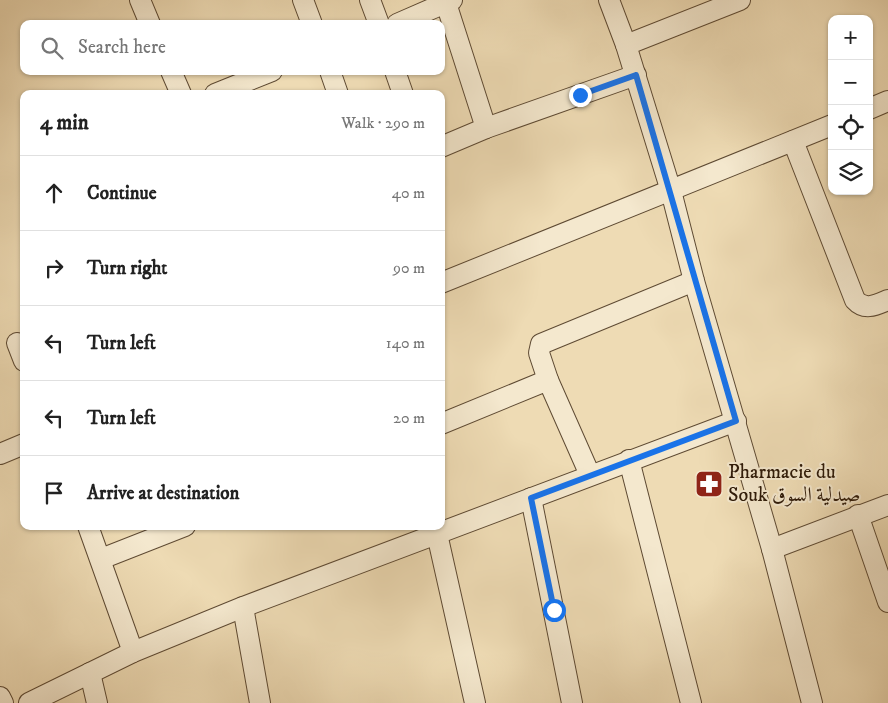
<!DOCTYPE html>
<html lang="en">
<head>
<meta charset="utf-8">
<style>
  :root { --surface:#fff; --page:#f6f6f6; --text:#222; --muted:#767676; --line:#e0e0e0 }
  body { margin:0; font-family:"IM FELL DW Pica",Amiri,serif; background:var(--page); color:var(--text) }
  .controls { position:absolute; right:15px; top:15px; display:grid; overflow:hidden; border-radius:10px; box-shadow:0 1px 4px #0004 }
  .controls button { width:45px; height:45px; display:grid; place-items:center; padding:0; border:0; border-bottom:1px solid var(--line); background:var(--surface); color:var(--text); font:25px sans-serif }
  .stop { position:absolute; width:15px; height:15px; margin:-11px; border:4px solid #1a73e8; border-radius:50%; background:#fff }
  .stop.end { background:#1a73e8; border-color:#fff; box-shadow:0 1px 5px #0008 }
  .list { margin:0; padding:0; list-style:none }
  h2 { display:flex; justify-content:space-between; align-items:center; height:65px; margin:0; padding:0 20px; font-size:21px }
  h2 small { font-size:16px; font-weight:400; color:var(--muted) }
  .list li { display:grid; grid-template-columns:32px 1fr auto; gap:15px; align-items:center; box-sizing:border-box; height:75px; padding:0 20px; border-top:1px solid var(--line) }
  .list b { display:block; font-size:19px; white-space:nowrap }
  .list em { font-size:16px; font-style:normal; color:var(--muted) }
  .icon { flex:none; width:28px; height:28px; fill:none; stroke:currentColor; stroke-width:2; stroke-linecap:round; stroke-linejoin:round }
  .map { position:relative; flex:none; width:888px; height:703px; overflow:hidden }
  .search { position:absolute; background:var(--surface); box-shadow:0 1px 4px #0004; left:20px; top:20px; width:425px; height:55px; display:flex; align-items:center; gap:12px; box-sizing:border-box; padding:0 18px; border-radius:10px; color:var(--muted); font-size:19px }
  .panel { position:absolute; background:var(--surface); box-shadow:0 1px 4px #0004; left:20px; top:90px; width:425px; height:440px; border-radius:10px }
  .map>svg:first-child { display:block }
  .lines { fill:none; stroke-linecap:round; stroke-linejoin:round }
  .minor-casing { stroke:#5e4a33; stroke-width:22 }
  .minor { stroke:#f4e8ce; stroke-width:20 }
  .route { stroke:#1a73e8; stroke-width:6 }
  .labels { text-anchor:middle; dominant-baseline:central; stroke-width:4; stroke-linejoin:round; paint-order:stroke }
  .poi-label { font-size:20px; fill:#2e1a08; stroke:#f4e8ce; text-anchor:start }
</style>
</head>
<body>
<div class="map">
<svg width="888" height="703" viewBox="0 0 888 703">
  <rect width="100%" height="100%" fill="#eedbb4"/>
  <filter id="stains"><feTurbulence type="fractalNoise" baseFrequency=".004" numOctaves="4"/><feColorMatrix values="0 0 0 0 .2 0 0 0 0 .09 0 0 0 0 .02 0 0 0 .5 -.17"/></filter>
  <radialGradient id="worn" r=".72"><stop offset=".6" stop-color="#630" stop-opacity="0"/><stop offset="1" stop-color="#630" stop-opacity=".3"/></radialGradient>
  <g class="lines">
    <defs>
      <g id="minor">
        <path d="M140,0L150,24"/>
        <path d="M303,0L312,24"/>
        <path d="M370,0L379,24"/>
        <path d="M445,0L486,128"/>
        <path d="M609,0L626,45L671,191L694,281L772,549L812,703"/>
        <path d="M397,24L452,0"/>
        <path d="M626,45L740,0"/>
        <path d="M171,71L181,94"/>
        <path d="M330,71L338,94"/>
        <path d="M395,71L403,94"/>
        <path d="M215,94L272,71"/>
        <path d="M869,109L888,101"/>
        <path d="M793,141L855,300C865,311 876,305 888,300"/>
        <path d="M441,147L486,128L636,75"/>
        <path d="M441,283L832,125"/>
        <path d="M17,343L24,361"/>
        <path d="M548,380L539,353L541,344L694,281"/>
        <path d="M441,424L548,380L590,475"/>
        <path d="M0,454L24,444"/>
        <path d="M629,460L691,703"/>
        <path d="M531,498L572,703"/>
        <path d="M858,515L888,602"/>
        <path d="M88,526L133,652"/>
        <path d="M437,534L475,703"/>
        <path d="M772,549L888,505"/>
        <path d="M101,559L185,526"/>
        <path d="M243,607L260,703"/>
        <path d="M90,673L97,703"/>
        <path d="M0,697L3,703"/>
        <path d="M29,703L133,652L243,607L736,421"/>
      </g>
    </defs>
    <use href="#minor" class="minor-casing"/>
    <use href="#minor" class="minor"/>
  </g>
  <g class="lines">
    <path class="route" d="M554,610L531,498L736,421L636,75L580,95"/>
  </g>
  <defs>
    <symbol id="pharmacy-square" viewBox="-11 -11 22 22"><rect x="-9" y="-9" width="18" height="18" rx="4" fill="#8f2418" stroke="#f4e8ce"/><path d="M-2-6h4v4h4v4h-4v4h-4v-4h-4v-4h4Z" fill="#fff"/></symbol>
  </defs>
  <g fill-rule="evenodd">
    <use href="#pharmacy-square" x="693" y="468" width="32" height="32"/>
  </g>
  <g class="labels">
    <g class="poi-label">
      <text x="728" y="472">Pharmacie du<tspan x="728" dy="23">Souk صيدلية السوق</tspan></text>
    </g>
  </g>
  <rect width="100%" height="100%" filter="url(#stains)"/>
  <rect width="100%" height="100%" fill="url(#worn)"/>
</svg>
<div class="controls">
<button>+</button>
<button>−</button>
<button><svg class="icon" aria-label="locate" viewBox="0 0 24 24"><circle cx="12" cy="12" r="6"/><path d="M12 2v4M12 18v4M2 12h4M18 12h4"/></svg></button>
<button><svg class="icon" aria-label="layers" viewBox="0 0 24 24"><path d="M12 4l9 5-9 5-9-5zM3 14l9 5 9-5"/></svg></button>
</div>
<div class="stop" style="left:554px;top:610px"></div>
<div class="stop end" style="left:580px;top:95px"></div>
<div class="search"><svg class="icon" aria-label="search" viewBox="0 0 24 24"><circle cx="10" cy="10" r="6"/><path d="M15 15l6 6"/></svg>Search here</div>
<section class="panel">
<h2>4 min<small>Walk · 290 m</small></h2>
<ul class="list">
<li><svg class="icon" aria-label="ahead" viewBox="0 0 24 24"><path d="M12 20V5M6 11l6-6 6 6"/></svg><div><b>Continue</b></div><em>40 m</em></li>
<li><svg class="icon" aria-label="right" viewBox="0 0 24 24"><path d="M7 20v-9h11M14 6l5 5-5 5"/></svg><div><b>Turn right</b></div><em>90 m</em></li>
<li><svg class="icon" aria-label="left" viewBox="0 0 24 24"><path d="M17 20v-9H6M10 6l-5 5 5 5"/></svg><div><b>Turn left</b></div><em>140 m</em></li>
<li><svg class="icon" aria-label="left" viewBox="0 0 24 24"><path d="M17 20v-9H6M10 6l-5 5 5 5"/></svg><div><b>Turn left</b></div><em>20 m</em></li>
<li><svg class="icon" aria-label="arrive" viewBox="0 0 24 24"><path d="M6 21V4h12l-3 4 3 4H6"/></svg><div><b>Arrive at destination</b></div></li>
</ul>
</section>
</div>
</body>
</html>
